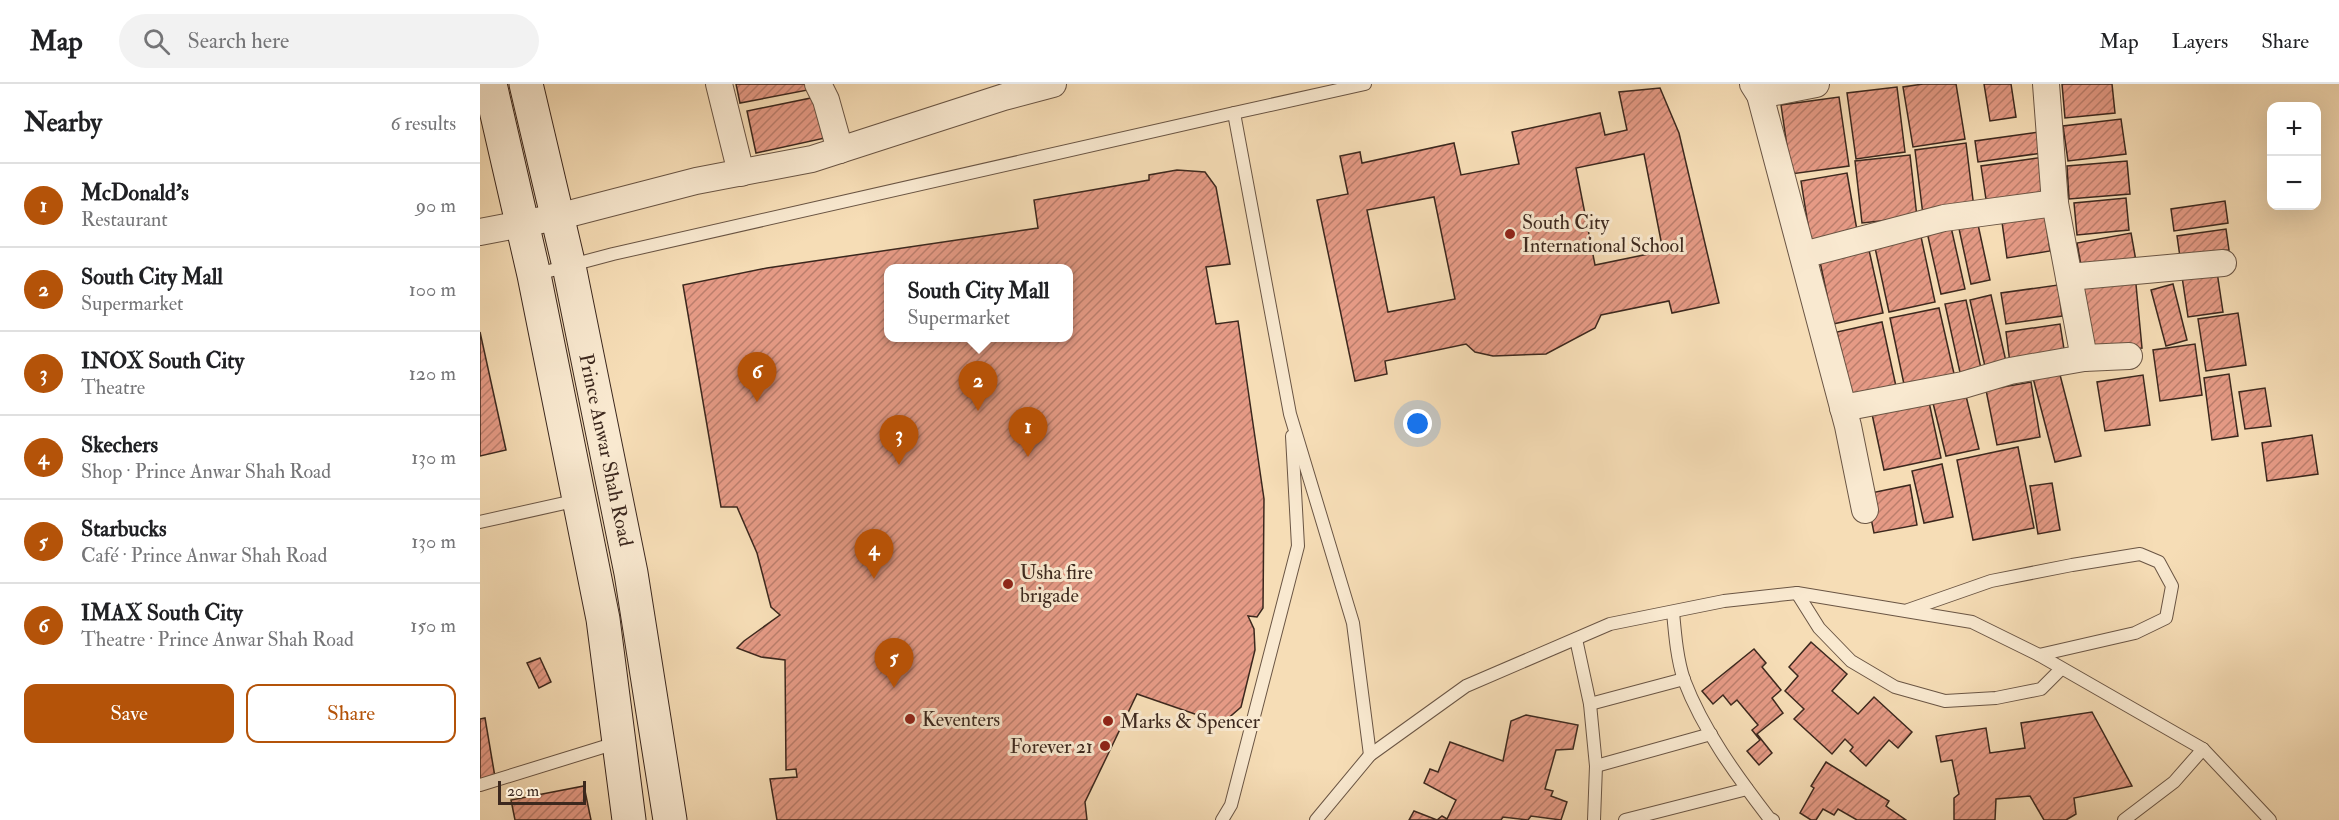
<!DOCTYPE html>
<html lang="en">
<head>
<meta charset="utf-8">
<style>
  :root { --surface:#fff; --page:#f2f2f2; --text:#202124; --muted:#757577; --line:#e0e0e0; --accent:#b45309 }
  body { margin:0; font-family:"IM FELL Double Pica",serif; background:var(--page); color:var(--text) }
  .controls { position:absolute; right:18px; top:18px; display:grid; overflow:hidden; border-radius:12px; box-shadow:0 6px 24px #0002 }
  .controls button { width:54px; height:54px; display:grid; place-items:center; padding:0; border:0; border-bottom:2px solid var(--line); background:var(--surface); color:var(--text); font:30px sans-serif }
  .scale { position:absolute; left:18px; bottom:15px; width:88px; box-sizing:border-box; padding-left:6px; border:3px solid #3c281e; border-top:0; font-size:16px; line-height:21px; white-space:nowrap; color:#3c281e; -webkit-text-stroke:4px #f9e9d0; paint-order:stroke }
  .you { position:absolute; left:938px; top:340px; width:21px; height:21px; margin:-15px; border:4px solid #fff; border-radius:50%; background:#1a73e8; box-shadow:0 0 0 9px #1a73e833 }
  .badge { display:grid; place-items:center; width:39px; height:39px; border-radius:50%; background:var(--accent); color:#fff; font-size:20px; font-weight:700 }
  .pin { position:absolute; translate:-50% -50px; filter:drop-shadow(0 2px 3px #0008) }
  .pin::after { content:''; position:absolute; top:32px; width:21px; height:18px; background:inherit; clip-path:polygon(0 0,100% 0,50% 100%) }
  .popup { position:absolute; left:404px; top:180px; width:189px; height:78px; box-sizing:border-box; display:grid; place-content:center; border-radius:12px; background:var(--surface); filter:drop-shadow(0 2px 4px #0005); font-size:20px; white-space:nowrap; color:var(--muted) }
  .popup b { font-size:22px; color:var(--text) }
  .popup::after { content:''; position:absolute; left:50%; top:100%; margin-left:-12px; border:12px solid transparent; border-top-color:var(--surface) }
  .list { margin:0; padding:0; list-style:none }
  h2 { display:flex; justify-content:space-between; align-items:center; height:78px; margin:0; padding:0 24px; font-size:26px }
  h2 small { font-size:20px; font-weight:400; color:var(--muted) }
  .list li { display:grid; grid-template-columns:39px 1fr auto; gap:18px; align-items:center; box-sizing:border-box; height:84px; padding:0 24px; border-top:2px solid var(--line) }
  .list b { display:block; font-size:22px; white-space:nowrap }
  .list p { margin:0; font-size:20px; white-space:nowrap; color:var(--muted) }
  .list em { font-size:20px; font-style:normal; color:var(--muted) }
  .actions { display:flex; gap:12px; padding:18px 24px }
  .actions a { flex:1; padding:14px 0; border:2px solid var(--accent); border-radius:12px; text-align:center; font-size:21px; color:var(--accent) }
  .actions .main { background:var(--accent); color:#fff }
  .icon { flex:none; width:33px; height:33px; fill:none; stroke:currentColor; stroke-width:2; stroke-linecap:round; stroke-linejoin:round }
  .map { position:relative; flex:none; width:1859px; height:736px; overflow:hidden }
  header { display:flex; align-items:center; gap:36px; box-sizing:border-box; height:84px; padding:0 30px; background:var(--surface); border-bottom:2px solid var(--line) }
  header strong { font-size:28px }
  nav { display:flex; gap:33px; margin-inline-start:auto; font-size:21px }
  .search { width:420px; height:54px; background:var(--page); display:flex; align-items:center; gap:15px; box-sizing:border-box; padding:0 21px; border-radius:33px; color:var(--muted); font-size:22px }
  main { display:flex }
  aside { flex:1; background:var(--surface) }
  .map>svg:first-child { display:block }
  .building { fill:url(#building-hatch); stroke:#3c281e; stroke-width:1.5; fill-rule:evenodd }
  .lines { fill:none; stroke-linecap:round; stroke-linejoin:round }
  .lane-casing { stroke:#6a5544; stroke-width:14 }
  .street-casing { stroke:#6a5544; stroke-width:28 }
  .secondary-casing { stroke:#3c281e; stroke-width:35 }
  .lane { stroke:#f9e9d0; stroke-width:12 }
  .street { stroke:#f9e9d0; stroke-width:26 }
  .secondary { stroke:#f9e9d0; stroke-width:33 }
  .poi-dot { fill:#8f2418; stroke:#f9e9d0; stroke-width:2 }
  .labels { text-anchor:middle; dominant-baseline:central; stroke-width:6; stroke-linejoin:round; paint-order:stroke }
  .poi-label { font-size:20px; fill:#3c281e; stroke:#f9e9d0; text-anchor:start }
  .street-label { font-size:20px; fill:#3c281e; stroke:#f9e9d0 }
</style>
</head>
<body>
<header>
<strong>Map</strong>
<div class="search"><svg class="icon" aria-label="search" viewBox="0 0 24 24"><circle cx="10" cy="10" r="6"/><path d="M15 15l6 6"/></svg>Search here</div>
<nav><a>Map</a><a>Layers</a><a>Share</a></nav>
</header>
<main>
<aside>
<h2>Nearby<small>6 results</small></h2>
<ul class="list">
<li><span class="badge">1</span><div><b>McDonald's</b><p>Restaurant</p></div><em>90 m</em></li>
<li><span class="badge">2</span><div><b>South City Mall</b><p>Supermarket</p></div><em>100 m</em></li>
<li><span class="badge">3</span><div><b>INOX South City</b><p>Theatre</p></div><em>120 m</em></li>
<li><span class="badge">4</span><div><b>Skechers</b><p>Shop · Prince Anwar Shah Road</p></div><em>130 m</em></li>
<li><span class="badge">5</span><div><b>Starbucks</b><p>Café · Prince Anwar Shah Road</p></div><em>130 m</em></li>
<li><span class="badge">6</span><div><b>IMAX South City</b><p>Theatre · Prince Anwar Shah Road</p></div><em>150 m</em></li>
</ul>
<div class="actions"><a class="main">Save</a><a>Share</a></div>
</aside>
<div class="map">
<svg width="1859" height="736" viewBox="0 0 1859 736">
  <defs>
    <pattern id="building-hatch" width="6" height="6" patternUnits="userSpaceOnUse" patternTransform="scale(1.5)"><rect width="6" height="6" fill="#e59a85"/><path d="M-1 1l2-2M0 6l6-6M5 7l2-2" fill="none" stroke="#bb7e6c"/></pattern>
  </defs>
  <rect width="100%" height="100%" fill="#f6ddb6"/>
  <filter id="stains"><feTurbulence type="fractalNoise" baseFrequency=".00333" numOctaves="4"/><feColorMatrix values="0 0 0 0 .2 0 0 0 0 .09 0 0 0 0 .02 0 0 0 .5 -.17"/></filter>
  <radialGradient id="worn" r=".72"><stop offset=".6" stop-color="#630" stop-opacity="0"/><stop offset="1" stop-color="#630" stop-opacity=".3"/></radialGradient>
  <g class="building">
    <path d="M256,0H332L333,5L260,19Z"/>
    <path d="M1443,0H1476L1485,55L1433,63L1423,3Z"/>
    <path d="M1504,0H1531L1536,33L1510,37Z"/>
    <path d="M1582,0H1632L1635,29L1585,34Z"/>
    <path d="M1417,3L1425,68L1376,75L1367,9Z"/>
    <path d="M1180,4L1199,49L1239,219L1192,229L1189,217L1121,231L1115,244L1066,270L1013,272L995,268L986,260L905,277L907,290L875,297L837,116L868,110L860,72L880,68L882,79L974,59L981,91L1039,80L1032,48L1120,29L1125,51L1147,46L1139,8ZM1164,70L1183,167L1115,181L1096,84ZM954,113L975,215L908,228L887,126Z"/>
    <path d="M336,13L345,54L276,69L267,27Z"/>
    <path d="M1359,13L1369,82L1311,90L1301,21Z"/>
    <path d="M1641,35L1646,70L1588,77L1583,42Z"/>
    <path d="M1559,48L1562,69L1498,78L1495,57Z"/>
    <path d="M1486,59L1494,124L1443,131L1435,66Z"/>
    <path d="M1430,71L1437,133L1382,139L1375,77Z"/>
    <path d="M1564,73L1570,113L1507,122L1501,82Z"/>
    <path d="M1647,77L1650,110L1589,115L1587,82Z"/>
    <path d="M697,86L725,88L736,103L750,180L726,183L736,240L758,237L784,415L783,524L777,533L768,532L774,545L775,566L761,623L745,637H735L657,610L605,718L607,736H297L290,695L317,693L316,685L306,686L305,576L281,573L257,564L264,557L300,531L291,523L277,469L257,423H241L203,201L287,184L558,144L554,116L669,96V91ZM408,184H588V254H408Z"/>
    <path d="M1367,89L1378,152L1331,160L1321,97Z"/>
    <path d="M1646,114L1649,146L1597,151L1594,119Z"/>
    <path d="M1745,117L1748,139L1694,147L1691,125Z"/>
    <path d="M1564,125L1570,167L1527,174L1521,131Z"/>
    <path d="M1497,136L1510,196L1491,200L1478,140Z"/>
    <path d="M1471,143L1485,205L1461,210L1447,148Z"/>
    <path d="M1746,145L1749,166L1700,173L1697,152Z"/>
    <path d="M1440,148L1455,218L1409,228L1394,159Z"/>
    <path d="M1651,149L1656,177L1602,187L1597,159Z"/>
    <path d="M1387,157L1403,229L1353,240L1338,168Z"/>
    <path d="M1736,181L1743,228L1708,233L1701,186Z"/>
    <path d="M1655,190L1662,264L1610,269L1602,196Z"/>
    <path d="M1693,200L1707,256L1686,262L1671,206Z"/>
    <path d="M1578,201L1582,232L1526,240L1521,209Z"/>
    <path d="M1511,211L1527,282L1506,287L1490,216Z"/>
    <path d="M1486,216L1502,289L1481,293L1465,220Z"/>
    <path d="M1459,224L1475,294L1425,305L1410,234Z"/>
    <path d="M1758,229L1766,281L1726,287L1718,235Z"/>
    <path d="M1402,238L1417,307L1372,317L1357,248Z"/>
    <path d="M1580,240L1585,271L1530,279L1526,248Z"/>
    <path d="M0,248L26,366L0,372Z"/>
    <path d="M1715,260L1722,311L1680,317L1673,266Z"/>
    <path d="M1579,287L1601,372L1575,378L1553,294Z"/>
    <path d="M1749,290L1758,352L1732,356L1724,294Z"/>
    <path d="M1663,291L1670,341L1625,347L1617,298Z"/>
    <path d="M1551,298L1560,353L1517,361L1506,306Z"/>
    <path d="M1785,304L1791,342L1765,345L1759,308Z"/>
    <path d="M1486,312L1499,365L1466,372L1453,319Z"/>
    <path d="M1449,318L1461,374L1404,386L1392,330Z"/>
    <path d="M1832,351L1838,390L1787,397L1782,359Z"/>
    <path d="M1538,363L1554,444L1493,456L1477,376Z"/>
    <path d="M1462,380L1473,433L1444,439L1432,387Z"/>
    <path d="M1572,399L1580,446L1558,450L1550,402Z"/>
    <path d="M1430,401L1437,441L1394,449L1386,410Z"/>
    <path d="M1331,558L1367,590L1352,607L1378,630L1394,613L1432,648L1418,664L1409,656L1386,682L1370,667L1373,663L1365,655L1352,670L1314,635L1324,625L1305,607L1318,592L1309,583Z"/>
    <path d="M1274,565L1286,579L1282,583L1301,606L1292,614L1303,629L1277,650L1292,669L1279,681L1267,667L1280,656L1272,646L1278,641L1257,616L1251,621L1243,611L1233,620L1222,607Z"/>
    <path d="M60,574L71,598L59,604L47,579Z"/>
    <path d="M1612,628L1652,702L1594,714L1596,730L1586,736H1564L1550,712L1516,715L1515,736H1474V714L1479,710L1472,676L1461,678L1456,652L1506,644L1510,669L1545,664L1541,639Z"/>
    <path d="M1046,631L1098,641L1093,665L1076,666L1065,705L1073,707L1071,712L1087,718L1081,736L1051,732L1048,736L1023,733L1021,736H929L934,727L957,736L962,732L967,735L976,716L944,699L950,685L958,688L970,658L1023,677L1031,637Z"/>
    <path d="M5,634L15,693L0,696V635Z"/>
    <path d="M1346,678L1409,717L1406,722L1426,736H1377L1358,725L1354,731L1343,725L1336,736H1331L1320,729L1334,704L1331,702Z"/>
    <path d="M104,702L111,736H35L31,716Z"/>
  </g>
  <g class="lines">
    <defs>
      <g id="lane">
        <path d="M754,29L885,0"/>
        <path d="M54,191L133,170L754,29L810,330L873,539L890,671"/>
        <path d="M0,438L98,416"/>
        <path d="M1317,509L1339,544L1371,577L1415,603L1465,617L1516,614L1561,605L1581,585"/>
        <path d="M1428,526L1511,497L1592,481L1660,470L1679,478L1692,502L1686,534L1655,549L1559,571"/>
        <path d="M1193,528C1195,550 1197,575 1204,596C1223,646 1256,691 1289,734L1293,736"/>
        <path d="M1096,555L1110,620L1116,682L1114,736"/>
        <path d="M1110,620L1204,595"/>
        <path d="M1116,682L1231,650"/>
        <path d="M0,701L136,659"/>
        <path d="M742,736L751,721L818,462L812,352"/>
        <path d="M836,736L890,671L986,602L1130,540L1244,517L1317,509L1492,538L1559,571L1723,665L1790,736"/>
        <path d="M1145,736L1267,705"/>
        <path d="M1644,736L1694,698L1723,665"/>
      </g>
      <g id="street">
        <path d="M239,0L261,89"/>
        <path d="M338,0L346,16L360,66"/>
        <path d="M1273,0L1280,11L1368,342L1385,426"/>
        <path d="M1566,0L1575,119L1604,274"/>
        <path d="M1280,11L1336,0"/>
        <path d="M0,148L77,133L216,97L332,75L524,13L573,0"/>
        <path d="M1323,171L1464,134L1575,119"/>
        <path d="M1589,193L1743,179"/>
        <path d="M1363,324L1483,301L1530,287L1604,274L1649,272"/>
      </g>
      <g id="secondary">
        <path d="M10,0L54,191L123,535L149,736"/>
        <path d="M46,0L89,182L151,489L190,736"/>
      </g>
    </defs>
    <use href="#lane" class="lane-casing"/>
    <use href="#street" class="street-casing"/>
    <use href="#secondary" class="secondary-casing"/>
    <use href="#lane" class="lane"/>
    <use href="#street" class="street"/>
    <use href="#secondary" class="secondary"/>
  </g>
  <g class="poi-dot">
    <circle cx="1030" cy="150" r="6"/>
    <circle cx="528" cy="500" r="6"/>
    <circle cx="430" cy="635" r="6"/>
    <circle cx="628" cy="637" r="6"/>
    <circle cx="625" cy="662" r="6"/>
  </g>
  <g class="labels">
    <g class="poi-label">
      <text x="1042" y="138">South City<tspan x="1042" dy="23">International School</tspan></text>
      <text x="540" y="488">Usha fire<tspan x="540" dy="23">brigade</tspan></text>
      <text x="442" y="635">Keventers</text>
      <text x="640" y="637">Marks &amp; Spencer</text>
      <text x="613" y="662" text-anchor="end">Forever 21</text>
    </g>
    <g class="street-label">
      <text transform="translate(126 366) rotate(78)">Prince Anwar Shah Road</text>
    </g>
  </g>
  <rect width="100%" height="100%" filter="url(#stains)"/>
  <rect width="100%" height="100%" fill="url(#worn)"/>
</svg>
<div class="controls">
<button>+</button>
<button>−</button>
</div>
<div class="scale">20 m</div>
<div class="you"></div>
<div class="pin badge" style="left:548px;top:373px">1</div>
<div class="pin badge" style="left:498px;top:327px">2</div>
<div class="popup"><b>South City Mall</b>Supermarket</div>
<div class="pin badge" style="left:419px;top:381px">3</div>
<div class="pin badge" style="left:394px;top:495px">4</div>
<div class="pin badge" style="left:414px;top:604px">5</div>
<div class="pin badge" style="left:277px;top:318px">6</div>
</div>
</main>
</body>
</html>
